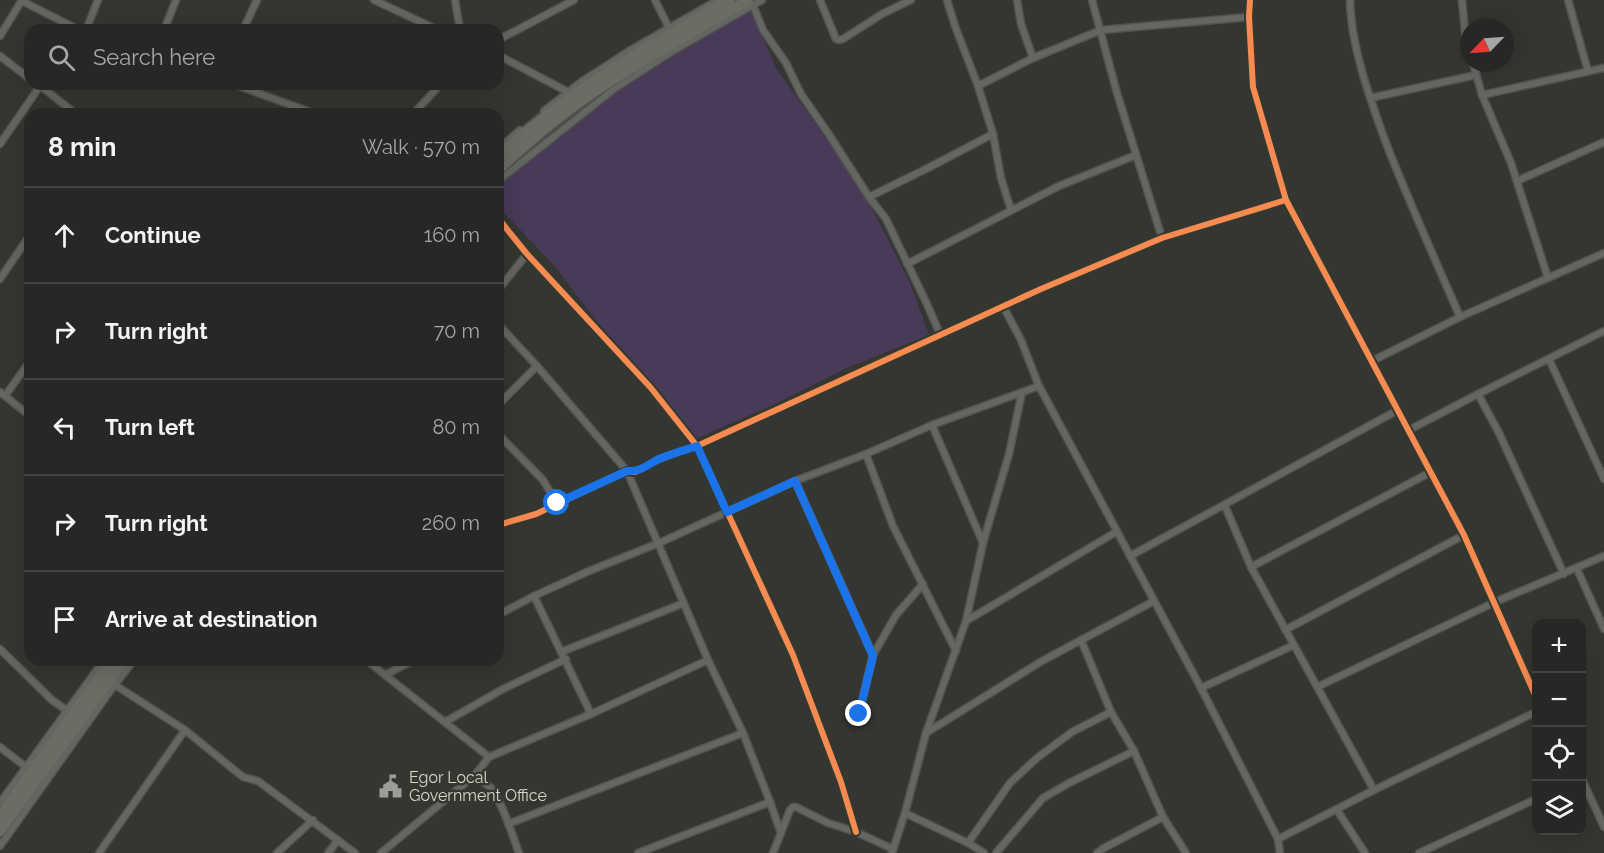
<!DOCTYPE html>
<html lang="en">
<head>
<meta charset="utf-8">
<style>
  :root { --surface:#272825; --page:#333432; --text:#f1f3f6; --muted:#a4a6a7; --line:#434442 }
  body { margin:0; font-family:Raleway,sans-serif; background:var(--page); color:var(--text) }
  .controls { position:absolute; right:18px; bottom:18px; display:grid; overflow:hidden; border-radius:12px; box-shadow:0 6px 24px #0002 }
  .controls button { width:54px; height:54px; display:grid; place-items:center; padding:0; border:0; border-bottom:2px solid var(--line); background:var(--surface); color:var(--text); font:30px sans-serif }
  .compass { position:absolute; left:1460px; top:18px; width:54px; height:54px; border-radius:50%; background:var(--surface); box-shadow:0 6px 24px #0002; rotate:245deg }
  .stop { position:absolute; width:18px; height:18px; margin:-14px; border:4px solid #1a73e8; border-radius:50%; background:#fff }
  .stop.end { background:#1a73e8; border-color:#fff; box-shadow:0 2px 6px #0008 }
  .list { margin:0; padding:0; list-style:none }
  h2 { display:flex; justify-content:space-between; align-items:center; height:78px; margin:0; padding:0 24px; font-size:26px }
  h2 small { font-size:20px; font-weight:400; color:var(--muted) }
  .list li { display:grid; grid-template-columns:39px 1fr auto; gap:18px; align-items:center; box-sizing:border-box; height:96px; padding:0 24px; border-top:2px solid var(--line) }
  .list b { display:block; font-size:22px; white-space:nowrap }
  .list em { font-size:20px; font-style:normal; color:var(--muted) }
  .icon { flex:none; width:33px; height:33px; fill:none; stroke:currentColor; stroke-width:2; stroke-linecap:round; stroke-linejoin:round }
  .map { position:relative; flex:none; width:1604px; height:853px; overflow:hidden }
  .search { position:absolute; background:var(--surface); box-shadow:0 6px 24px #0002; left:24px; top:24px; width:480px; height:66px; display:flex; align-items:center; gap:15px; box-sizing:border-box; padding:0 21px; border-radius:18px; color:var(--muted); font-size:22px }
  .panel { position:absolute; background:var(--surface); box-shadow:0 6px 24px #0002; left:24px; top:108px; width:480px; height:558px; border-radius:18px }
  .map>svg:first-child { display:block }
  .green { fill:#483a58 }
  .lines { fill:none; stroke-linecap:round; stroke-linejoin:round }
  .street-casing { stroke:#51524e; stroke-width:9 }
  .highway-casing { stroke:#51524e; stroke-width:14 }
  .street { stroke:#646761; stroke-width:6 }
  .highway { stroke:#6a6d64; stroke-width:10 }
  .cycleway-casing { stroke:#34382f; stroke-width:10 }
  .cycleway { stroke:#f68b52; stroke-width:6 }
  .route { stroke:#1a73e8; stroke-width:8 }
  .labels { text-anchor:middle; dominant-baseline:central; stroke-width:5; stroke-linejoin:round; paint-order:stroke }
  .poi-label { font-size:16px; fill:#d3d5d0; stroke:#34382f; text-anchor:start }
</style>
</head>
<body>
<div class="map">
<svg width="1604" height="853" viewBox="0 0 1604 853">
  <rect width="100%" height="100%" fill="#343631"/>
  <path class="green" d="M748,4L777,70L847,167L876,216L910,283L929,335L847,368L775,404L696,439L646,376L598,323L554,265L498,207V177L513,162L557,127L658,54Z"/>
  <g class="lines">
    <defs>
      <g id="street">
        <path d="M374,0L438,30"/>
        <path d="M455,0L460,30"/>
        <path d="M655,0L669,28"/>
        <path d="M820,0L836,39L839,40L843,39L882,14L911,0"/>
        <path d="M947,0L955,26L978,86L993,134L1001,178L1011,210"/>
        <path d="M1017,0L1021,24L1033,58"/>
        <path d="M1092,0L1117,93L1162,238"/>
        <path d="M1250,0L1249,17L1253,87L1286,200L1464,535L1536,697"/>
        <path d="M1350,0C1351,47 1370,99 1386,143C1409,202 1435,259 1460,317"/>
        <path d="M1462,0L1466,43L1469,51"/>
        <path d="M1568,0L1588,71"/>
        <path d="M22,1L79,30"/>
        <path d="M753,5L763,30L786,63L801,94L828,133L869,197L886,219L926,302L940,334"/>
        <path d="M86,30L98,0"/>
        <path d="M164,30L176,0"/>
        <path d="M243,30L257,0"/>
        <path d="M0,36L22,0"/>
        <path d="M498,40L574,0"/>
        <path d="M498,55L568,92"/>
        <path d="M0,56L30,79"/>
        <path d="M1473,63L1482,95L1511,163L1548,278"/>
        <path d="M38,84L76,114"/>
        <path d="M233,84L316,114"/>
        <path d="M978,86L1033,58L1101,30L1249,17"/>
        <path d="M1482,95L1604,68"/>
        <path d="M1370,98L1476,75"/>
        <path d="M544,111L581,82L629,51L718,0"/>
        <path d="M413,114L441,84"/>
        <path d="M0,144L40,86"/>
        <path d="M498,149L520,130"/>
        <path d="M498,181L614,89L671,52L762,0"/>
        <path d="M1517,181L1604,142"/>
        <path d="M869,197L928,168L993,134"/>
        <path d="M498,218L527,254L651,388L697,446L793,655L841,782L856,832"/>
        <path d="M907,264L1059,186L1136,155"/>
        <path d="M0,279L30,235"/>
        <path d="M498,290L527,254"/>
        <path d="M1003,306L1021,340L1039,386L1201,688L1278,839L1280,853"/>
        <path d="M498,324L537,366L627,471L708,660"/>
        <path d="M1549,359L1604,479"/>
        <path d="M1372,361L1460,317L1604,253"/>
        <path d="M0,392L30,416"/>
        <path d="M5,396L30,361"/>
        <path d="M498,405L537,366"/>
        <path d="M932,425L983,543"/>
        <path d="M1409,430L1478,394"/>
        <path d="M498,434L543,480L557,503"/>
        <path d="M866,454L893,526L956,651"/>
        <path d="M795,481L873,655"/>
        <path d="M1225,506L1251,567L1374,790"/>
        <path d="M498,525L536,514L627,471L635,472L658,460L697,446L1041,289L1162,238L1286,200"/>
        <path d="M1130,556L1398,410"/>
        <path d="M1251,567L1431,472"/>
        <path d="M1577,569L1604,629"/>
        <path d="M1564,574L1499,433L1478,394L1604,331"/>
        <path d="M534,596L591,714"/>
        <path d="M498,615L534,596L589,571L659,543L795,481L866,454L932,425L1039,386"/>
        <path d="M966,621L1116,532"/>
        <path d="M1285,630L1464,535"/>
        <path d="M1081,640L1111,712L1134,751L1163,817L1186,853"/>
        <path d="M0,649L52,700L66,710"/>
        <path d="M561,652L684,603"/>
        <path d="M366,660L489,757"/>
        <path d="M385,675L414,660"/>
        <path d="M115,685L185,730L243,777L258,781L355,853"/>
        <path d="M1317,687L1495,602L1604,556"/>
        <path d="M1201,688L1294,645"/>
        <path d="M859,714L873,655L896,615L923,584"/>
        <path d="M445,722L503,689L566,659"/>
        <path d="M926,733L1042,661L1154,601"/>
        <path d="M0,747L26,767"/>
        <path d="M475,775C480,780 485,783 490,787C501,798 513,837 519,853"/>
        <path d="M1582,779L1604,827"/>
        <path d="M0,803L104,660"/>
        <path d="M1337,810L1365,853"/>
        <path d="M905,813L968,843"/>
        <path d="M508,824L743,733"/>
        <path d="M1278,839L1374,790L1536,712"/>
        <path d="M0,846L108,694L134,660"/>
        <path d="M99,853L185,730"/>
        <path d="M277,853L313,820"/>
        <path d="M328,853L338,840"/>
        <path d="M381,853L475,775L489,757L591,714L708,660L743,733L770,802"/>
        <path d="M638,853L770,802L781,833"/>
        <path d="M773,853L790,810L793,807H796L828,823L856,832L893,849"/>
        <path d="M892,853L905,813L926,733L966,621L983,543L1009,454L1022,392"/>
        <path d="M984,853L968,843L1010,783L1037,758L1072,732L1111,712"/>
        <path d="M996,853L1043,798L1071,782L1134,751"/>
        <path d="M1097,853L1104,848L1163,817"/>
        <path d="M1419,853L1536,799"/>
      </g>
      <g id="highway">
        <path d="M498,157C563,94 651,45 730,0"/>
        <path d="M498,170C517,153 536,135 557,119C616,73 683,38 748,0"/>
        <path d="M0,816L112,660"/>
        <path d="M0,831L124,660"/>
      </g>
    </defs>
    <use href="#street" class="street-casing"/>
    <use href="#highway" class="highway-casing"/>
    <use href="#street" class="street"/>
    <use href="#highway" class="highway"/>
    <defs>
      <g id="cycleway">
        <path d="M1250,0L1249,17L1253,87L1286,200L1464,535L1536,697"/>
        <path d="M498,218L527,254L651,388L697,446L793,655L841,782L856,832"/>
        <path d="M498,525L536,514L627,471L635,472L658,460L697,446L1041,289L1162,238L1286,200"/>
      </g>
    </defs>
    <use href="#cycleway" class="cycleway-casing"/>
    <use href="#cycleway" class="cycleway"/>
  </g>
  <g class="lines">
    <path class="route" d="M557,503L627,471C641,472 648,464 659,459C671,454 685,450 697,446L727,512L795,481L873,656L859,714"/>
  </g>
  <defs>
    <symbol id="civic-bare" viewBox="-9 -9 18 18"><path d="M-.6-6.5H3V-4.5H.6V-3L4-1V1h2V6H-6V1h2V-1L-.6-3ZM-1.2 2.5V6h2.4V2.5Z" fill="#9b9d98" stroke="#34382f" stroke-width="2.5" paint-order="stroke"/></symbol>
  </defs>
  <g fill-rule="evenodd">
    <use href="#civic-bare" x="374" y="770" width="33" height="33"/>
  </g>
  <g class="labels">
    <g class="poi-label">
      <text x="409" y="777">Egor Local<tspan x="409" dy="18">Government Office</tspan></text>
    </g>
  </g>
</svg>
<div class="controls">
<button>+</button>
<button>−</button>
<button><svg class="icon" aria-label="locate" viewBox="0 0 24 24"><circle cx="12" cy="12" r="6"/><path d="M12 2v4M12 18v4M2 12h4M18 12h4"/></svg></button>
<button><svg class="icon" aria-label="layers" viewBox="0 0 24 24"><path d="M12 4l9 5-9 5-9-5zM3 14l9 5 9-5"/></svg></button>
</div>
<svg class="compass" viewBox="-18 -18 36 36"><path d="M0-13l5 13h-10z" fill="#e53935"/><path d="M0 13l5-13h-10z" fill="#a4a6a7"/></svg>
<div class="stop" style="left:557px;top:503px"></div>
<div class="stop end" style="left:859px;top:714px"></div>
<div class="search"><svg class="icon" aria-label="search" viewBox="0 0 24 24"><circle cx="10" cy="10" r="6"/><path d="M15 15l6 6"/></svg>Search here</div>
<section class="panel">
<h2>8 min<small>Walk · 570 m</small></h2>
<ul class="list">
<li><svg class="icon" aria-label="ahead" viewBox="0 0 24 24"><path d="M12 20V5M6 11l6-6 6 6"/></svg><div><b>Continue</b></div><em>160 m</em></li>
<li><svg class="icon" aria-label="right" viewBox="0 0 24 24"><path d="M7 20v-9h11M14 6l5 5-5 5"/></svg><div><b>Turn right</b></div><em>70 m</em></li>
<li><svg class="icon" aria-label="left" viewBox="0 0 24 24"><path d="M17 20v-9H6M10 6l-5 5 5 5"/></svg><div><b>Turn left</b></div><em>80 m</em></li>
<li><svg class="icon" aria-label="right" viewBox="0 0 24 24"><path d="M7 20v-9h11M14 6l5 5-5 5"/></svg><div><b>Turn right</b></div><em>260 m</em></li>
<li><svg class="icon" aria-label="arrive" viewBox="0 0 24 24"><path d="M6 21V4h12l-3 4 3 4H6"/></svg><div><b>Arrive at destination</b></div></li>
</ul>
</section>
</div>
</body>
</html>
